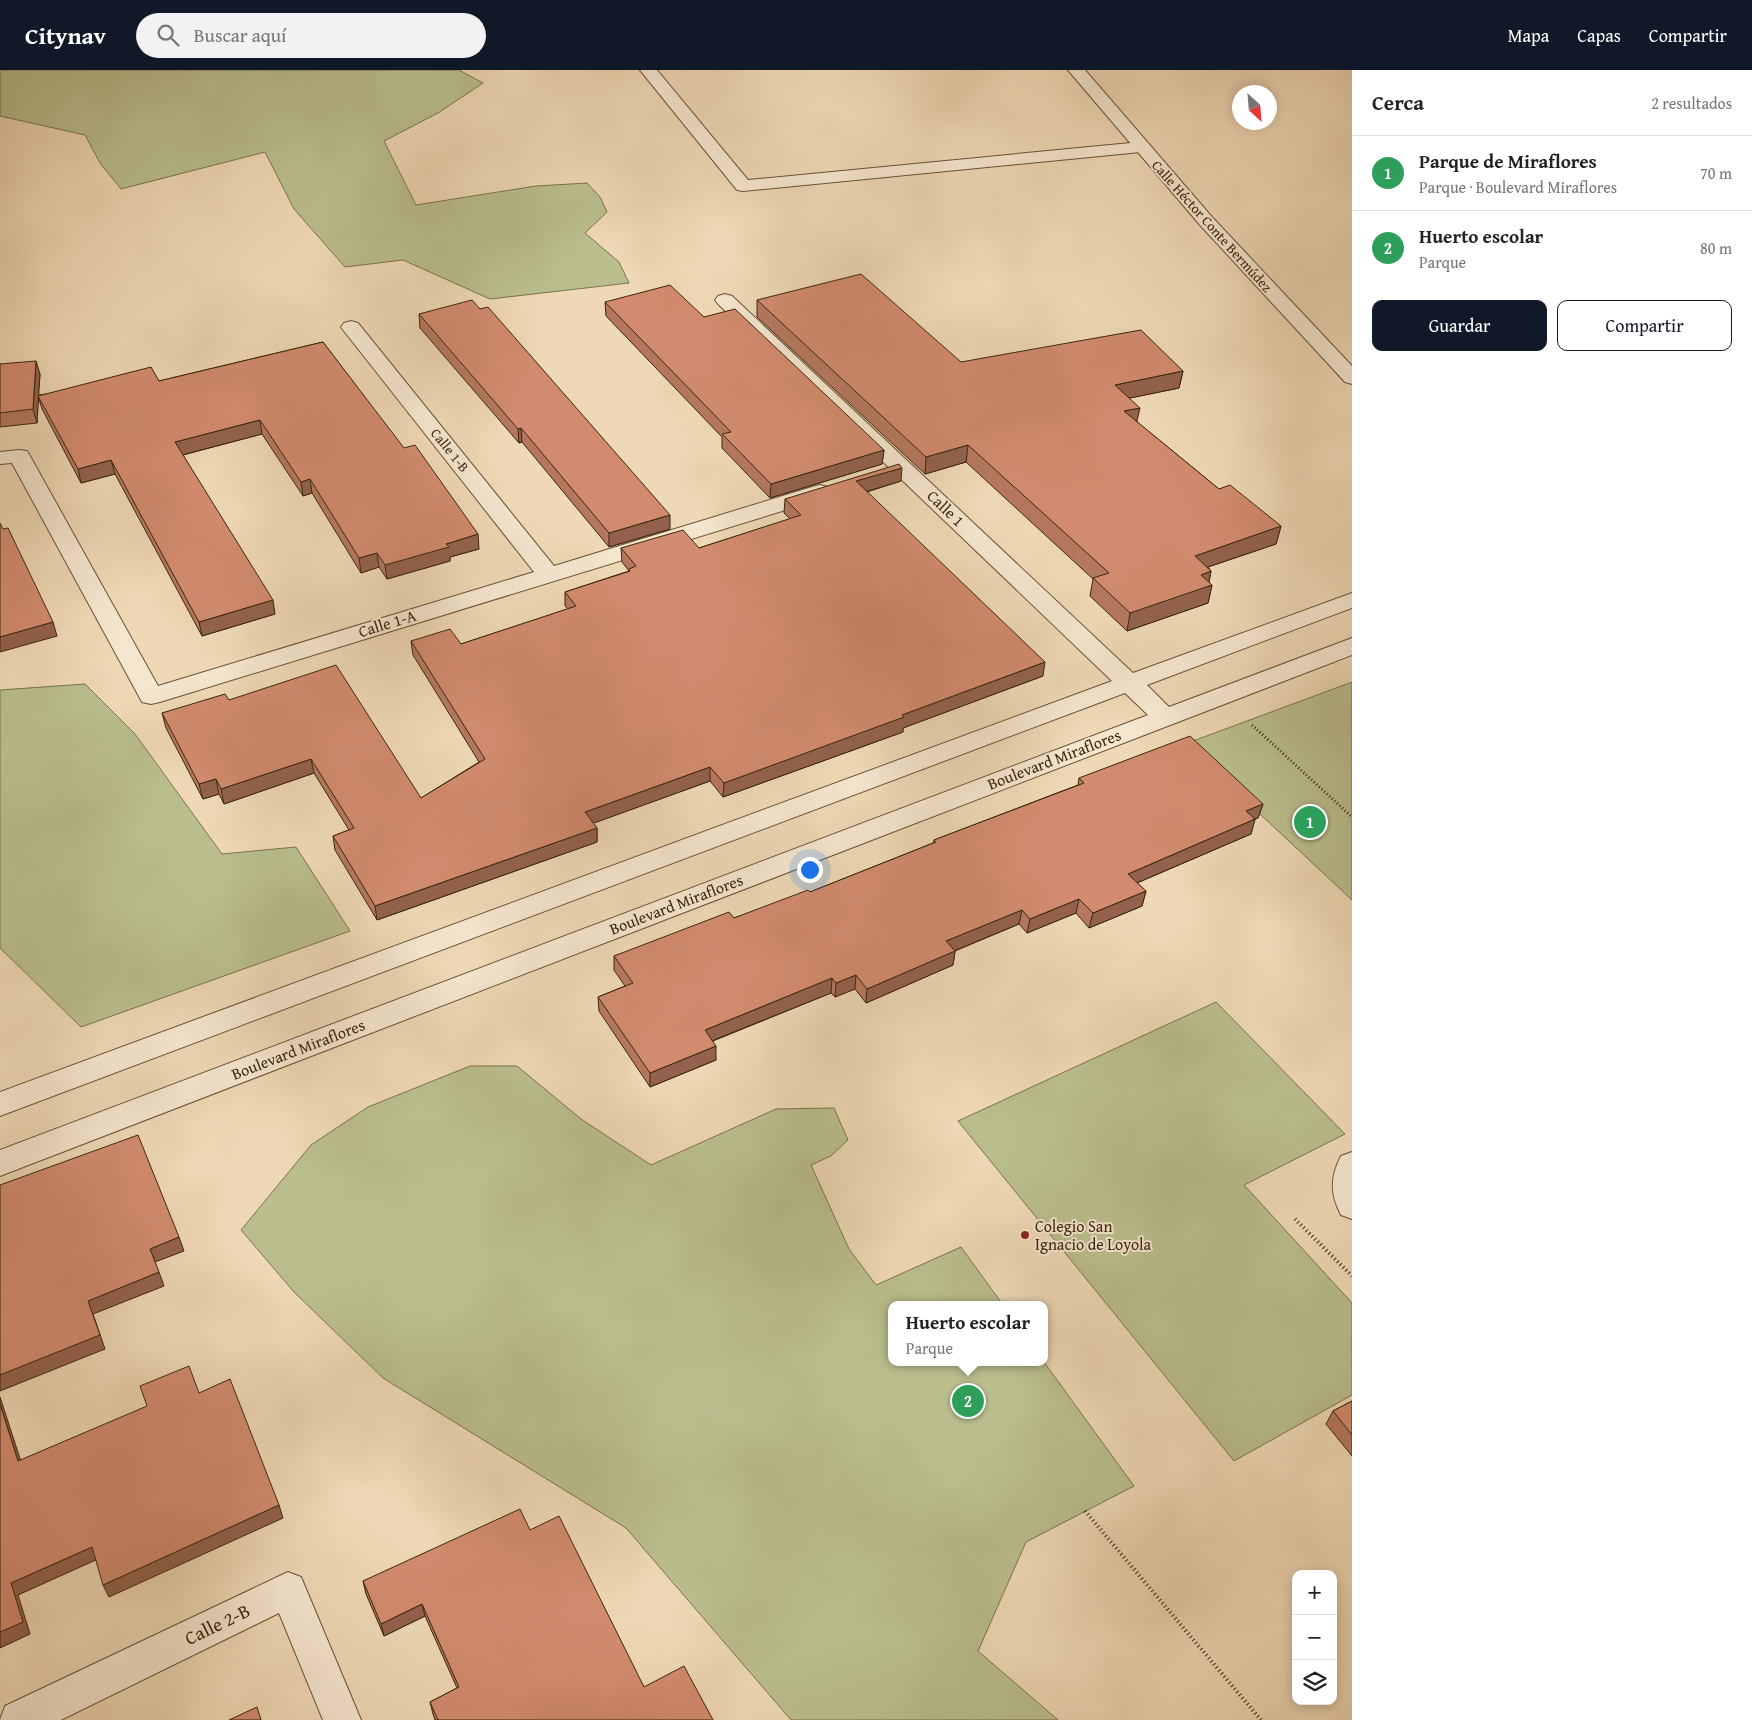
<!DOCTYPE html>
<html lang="es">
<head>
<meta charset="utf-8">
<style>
  :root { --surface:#fff; --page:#f2f2f2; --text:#222; --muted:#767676; --line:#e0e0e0; --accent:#111827 }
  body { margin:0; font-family:"Gentium Book Plus",serif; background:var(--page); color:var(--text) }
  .controls { position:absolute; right:15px; bottom:15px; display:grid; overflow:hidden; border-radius:10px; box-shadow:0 2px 12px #0003 }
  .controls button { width:45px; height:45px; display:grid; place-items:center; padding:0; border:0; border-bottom:1px solid var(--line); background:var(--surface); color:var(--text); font:25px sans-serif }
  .compass { position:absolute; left:1232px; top:15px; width:45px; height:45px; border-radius:50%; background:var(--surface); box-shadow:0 2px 12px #0003; rotate:154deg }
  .you { position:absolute; left:809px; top:799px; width:18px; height:18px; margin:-12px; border:4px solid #fff; border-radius:50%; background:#1a73e8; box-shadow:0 0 0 8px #1a73e833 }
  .badge { display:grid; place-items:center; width:32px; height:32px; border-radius:50%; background:var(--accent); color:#fff; font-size:16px; font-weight:700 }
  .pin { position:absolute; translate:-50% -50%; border:2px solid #fff; box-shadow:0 1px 5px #0006 }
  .popup { position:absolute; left:888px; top:1231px; width:160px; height:65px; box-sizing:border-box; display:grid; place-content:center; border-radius:10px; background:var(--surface); filter:drop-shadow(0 1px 4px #0005); font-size:16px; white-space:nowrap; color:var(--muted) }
  .popup b { font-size:19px; color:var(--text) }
  .popup::after { content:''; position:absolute; left:50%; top:100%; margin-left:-10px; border:10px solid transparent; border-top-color:var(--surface) }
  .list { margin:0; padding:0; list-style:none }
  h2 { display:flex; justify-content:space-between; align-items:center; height:65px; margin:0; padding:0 20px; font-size:21px }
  h2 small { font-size:16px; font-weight:400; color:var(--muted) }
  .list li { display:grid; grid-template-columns:32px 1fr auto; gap:15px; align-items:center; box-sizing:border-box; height:75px; padding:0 20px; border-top:1px solid var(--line) }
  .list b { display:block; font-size:19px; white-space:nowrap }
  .list p { margin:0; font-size:16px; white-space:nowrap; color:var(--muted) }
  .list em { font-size:16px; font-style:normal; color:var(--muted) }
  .actions { display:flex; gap:10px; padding:15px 20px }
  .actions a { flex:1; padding:11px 0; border:1px solid var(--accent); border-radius:10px; text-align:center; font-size:18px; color:var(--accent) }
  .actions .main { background:var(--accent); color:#fff }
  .icon { flex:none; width:28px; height:28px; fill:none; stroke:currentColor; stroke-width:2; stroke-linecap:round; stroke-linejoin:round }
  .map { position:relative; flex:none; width:1352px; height:1650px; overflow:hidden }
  header { display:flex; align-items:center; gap:30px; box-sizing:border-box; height:70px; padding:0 25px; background:var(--accent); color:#fff }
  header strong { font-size:24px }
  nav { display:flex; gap:28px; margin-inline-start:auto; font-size:18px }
  .search { width:350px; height:45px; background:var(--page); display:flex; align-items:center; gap:12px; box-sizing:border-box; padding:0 18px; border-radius:28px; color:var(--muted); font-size:19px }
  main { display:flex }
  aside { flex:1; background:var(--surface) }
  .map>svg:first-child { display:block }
  .green { fill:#babe8d; stroke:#7a724d }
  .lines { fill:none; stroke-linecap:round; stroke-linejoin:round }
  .service-casing { stroke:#675237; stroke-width:2 }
  .minor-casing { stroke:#675237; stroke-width:2 }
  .tertiary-casing { stroke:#675237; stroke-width:2 }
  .path-far1 { stroke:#3a260d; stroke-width:3; stroke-dasharray:1 2.5; stroke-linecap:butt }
  .path { stroke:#3a260d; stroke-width:4; stroke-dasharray:1 3; stroke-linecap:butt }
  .service { fill:#f5e6cf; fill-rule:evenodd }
  .minor { fill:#f5e6cf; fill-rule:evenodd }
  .tertiary { fill:#f5e6cf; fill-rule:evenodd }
  .wall { fill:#b5785f; stroke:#3a260d }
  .shaded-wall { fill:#93614d; stroke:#3a260d }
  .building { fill:#d28b6e; stroke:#3a260d }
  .poi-dot { fill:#8f2418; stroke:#f5e6cf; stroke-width:2 }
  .labels { text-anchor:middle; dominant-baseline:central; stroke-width:4; stroke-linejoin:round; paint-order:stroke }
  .far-street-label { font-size:14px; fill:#3a260d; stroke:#f5e6cf }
  .street-label { font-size:16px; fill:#3a260d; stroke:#f5e6cf }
  .poi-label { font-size:16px; fill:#3a260d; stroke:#f5e6cf; text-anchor:start }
  .near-street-label { font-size:19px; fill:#3a260d; stroke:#f5e6cf }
</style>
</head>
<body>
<header>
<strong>Citynav</strong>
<div class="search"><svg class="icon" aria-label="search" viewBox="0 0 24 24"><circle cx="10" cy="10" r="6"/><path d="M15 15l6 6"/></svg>Buscar aquí</div>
<nav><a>Mapa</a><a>Capas</a><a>Compartir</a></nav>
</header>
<main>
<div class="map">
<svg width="1352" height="1650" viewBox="0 0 1352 1650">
  <rect width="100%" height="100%" fill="#efd8b5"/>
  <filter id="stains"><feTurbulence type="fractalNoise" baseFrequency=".004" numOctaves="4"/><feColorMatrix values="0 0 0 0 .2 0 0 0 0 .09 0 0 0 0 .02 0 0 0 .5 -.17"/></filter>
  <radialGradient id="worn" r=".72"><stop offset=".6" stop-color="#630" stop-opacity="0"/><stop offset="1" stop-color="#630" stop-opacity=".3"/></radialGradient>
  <g class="green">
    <path d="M0,0H459L483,13L438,43L384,71L416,135L536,116L587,113L600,127L607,142L585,163L619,192L629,213L490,229L403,190L345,197L294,139L265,82L121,119L100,93L85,65L0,46Z"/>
    <path d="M1352,612V830L1185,674Z"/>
    <path d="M85,614L135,664L222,784L296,777L350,861L81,957L0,878V620Z"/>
    <path d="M1216,932L1345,1064L1244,1115L1352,1233V1325L1234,1391L958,1051Z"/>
    <path d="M470,996H517L581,1049L651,1095L776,1039L834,1038L848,1070L831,1086L811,1095L849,1179L876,1215L961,1177L1003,1235H892V1292H1044L1134,1416L1026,1472L978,1581L1058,1650H791L626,1458L383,1308L294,1222L241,1160L311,1075L368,1037Z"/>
  </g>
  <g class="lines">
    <defs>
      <path id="service" d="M1352,1082V1149L1341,1145C1330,1124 1330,1107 1341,1086Z"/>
      <g id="minor">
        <path d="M640,0H657L748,110L1141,72L1147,73L1150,77L1147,81L1141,82L743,121L737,120Z"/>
        <path d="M725,224L732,226L1133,603L1352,523V538L1147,615L1169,637L1352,568V585L0,1106V1080L1148,645L1125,623L0,1046V1022L1112,611L718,234L715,230L718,226Z"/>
        <path d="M351,251L358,253L554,496L812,417L820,415L828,417L831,422L828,427L160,632L151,634L142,632L12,393L0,394V382L19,380L27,381L30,386L158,616L534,502L344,261L341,257L344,253Z"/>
        <path d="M288,1502L301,1507L361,1650H323L279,1543L61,1650H0L5,1636Z"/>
      </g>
      <path id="tertiary" d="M1068,0H1085L1212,147L1352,296V314L1345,312L1200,155Z"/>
    </defs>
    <use href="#service" class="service-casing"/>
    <use href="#minor" class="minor-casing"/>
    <use href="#tertiary" class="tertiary-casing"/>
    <path class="path-far1" d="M1252,655L1352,747"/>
    <g class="path">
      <path d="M1295,1149L1352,1206"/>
      <path d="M1085,1441L1261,1650"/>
    </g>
    <use href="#service" class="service"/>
    <use href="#minor" class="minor"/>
    <use href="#tertiary" class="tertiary"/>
  </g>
  <g class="wall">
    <path d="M757,230L961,292L1183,301L1179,318L1129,328L1137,352L1219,419L1281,456L1276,474L1208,497L1211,501L1209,512L1212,515L1208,533L1127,561L1090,526L1093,509L966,392L925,404L757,247Z"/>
    <path d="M605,232L704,247L884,380L882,394L770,428L722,378V367L606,246Z"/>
    <path d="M480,239L670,459L609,477L522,372L519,373L420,258L419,244Z"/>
    <path d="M323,272L479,479L450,487V491L387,509L379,497L361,503L312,423L303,426L262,364L183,385L275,544L202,566L115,404L81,413L42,339L38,326L37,353L0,357V294L40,304L38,325L159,311Z"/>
    <path d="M901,411L867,422L1043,606L903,658V662L723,727L710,711L593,753L597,758V772L377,850L335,780L333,766L349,760L314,703L224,734L219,724L203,729L166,658L162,643L229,630L421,728L479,692L413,585L411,571L461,574L568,539L565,536V522L629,501L622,492L621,478H699L790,449L784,443L785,429Z"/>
    <path d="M1079,708L1263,734L1258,748L1255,749L1251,764L1137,813L1146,821L1142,836L1089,858L1076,843L1027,863L1019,854L955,881L953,895L866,933L855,919L835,927L831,923L713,971L716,990L650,1017L599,941L598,927L625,916L614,900V886L734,848L810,822L933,773L934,770L1078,715Z"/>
    <path d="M1352,1331V1386L1326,1354L1333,1341Z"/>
    <path d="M530,1460L644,1617L713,1650H435L433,1644L430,1632L457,1618L425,1546L384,1566L366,1524L363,1511Z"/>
  </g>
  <g class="shaded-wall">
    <path d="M36,291L40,304L37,353L33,339Z"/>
    <path d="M1183,301L1179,318L1111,332L1115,315Z"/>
    <path d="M1140,338L1136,355L1124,341Z"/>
    <path d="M260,350L262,364L178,386L175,372Z"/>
    <path d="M521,358L522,372L519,373L518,359Z"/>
    <path d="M968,375L966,392L925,404L926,387Z"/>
    <path d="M884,380L882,394L770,428L771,414Z"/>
    <path d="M111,390L115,404L81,413L78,399Z"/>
    <path d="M902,398L901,411L855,425L856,411Z"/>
    <path d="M310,409L312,423L303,426L301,412Z"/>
    <path d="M670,445V459L609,477V463Z"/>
    <path d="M1281,456L1276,474L1190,503L1195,486Z"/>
    <path d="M478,464L479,479L450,487V491L387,509L385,495L446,474Z"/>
    <path d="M377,483L379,497L361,503L359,488Z"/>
    <path d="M1211,501L1208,517L1212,515L1208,533L1127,561L1130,543L1201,505Z"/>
    <path d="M273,530L275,544L202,566L199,552Z"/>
    <path d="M53,552L57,566L0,582V567Z"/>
    <path d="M1045,592L1043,606L903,658V662L723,727L724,713L902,645Z"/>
    <path d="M311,689L314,703L224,734L221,719Z"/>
    <path d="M710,697V711L586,756L585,742Z"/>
    <path d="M216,709L219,724L203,729L199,714Z"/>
    <path d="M1263,734L1258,748L1241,755L1246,741Z"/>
    <path d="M1255,749L1251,764L1125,818L1128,804Z"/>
    <path d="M597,758V772L377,850L375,836Z"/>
    <path d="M1146,821L1142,836L1089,858L1093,843Z"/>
    <path d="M1079,829L1076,843L1027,863L1030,849Z"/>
    <path d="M1022,840L1019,854L944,885L946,871Z"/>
    <path d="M955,881L953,895L866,933L867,919Z"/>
    <path d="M856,905L855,919L835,927L836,913Z"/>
    <path d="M832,908L831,923L704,974L705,960Z"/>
    <path d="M716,976V990L650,1017V1003Z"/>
    <path d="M179,1167L184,1181L155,1192L150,1179Z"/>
    <path d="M159,1202L164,1216L93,1244L105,1279L0,1321V1305L88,1231Z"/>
    <path d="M0,1327L25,1404L18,1391L0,1334Z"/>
    <path d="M279,1435L283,1448L109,1527L103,1515Z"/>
    <path d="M92,1477L98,1489L18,1525L30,1564L0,1578V1562L11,1513Z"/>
    <path d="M422,1534L425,1546L384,1566L381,1554Z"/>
  </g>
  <g class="building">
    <path d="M861,204L961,292L1141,260L1183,301L1115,315L1140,338L1124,341L1219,419L1230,415L1281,456L1195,486L1211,501L1201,505L1212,515L1130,543L1093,508L1109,503L968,375L926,387L757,230Z"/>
    <path d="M670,215L704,247L735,239L884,380L771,414L722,364L731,362L605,232Z"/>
    <path d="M472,230L480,239L488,237L670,445L609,463L521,358L518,359L419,244Z"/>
    <path d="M323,272L404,378L415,375L478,464L446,474L449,477L385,495L377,483L359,488L310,409L301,412L260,350L175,372L273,530L199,552L111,390L78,399L38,326L151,297L159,311Z"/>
    <path d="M36,291L33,339L0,343V294Z"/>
    <path d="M899,394L902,398L856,411L1045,592L902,645L904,647L724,713L710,697L585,742L597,758L375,836L333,766L354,758L311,689L221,719L216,709L199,714L162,643L225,624L229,630L336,595L421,728L485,689L411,571L450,559L461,574L576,536L565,522L630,501L629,499L636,496L621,478L683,460L699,478L801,445L785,429Z"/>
    <path d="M0,453L3,459L8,458L53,552L0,567Z"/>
    <path d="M1190,666L1263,734L1246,741L1255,749L1128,804L1146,821L1093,843L1079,829L1030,849L1022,840L946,871L955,881L867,919L856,905L836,913L832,908L705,960L716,976L650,1003L598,927L633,913L614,886L729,842L734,848L808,820L810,822L936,772L934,770L1084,713L1079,708Z"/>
    <path d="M138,1065L179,1167L150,1179L159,1202L88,1231L100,1265L0,1305V1115Z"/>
    <path d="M189,1296L199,1323L230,1309L279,1435L103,1515L92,1477L11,1513L23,1552L0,1562V1334L18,1391L147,1336L140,1316Z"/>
    <path d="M1352,1331V1365L1333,1341Z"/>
    <path d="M520,1439L530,1460L559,1446L644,1617L684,1596L713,1650H438L430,1632L459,1617L422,1534L381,1554L363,1511Z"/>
    <path d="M257,1637L261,1650H229Z"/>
  </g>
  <circle class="poi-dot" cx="1025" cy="1165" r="5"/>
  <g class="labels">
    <g class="far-street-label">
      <text transform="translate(1212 156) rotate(48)">Calle Héctor Conte Bermúdez</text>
      <text transform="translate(450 380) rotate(51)">Calle 1-B</text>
    </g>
    <g class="street-label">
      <text transform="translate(946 438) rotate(44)">Calle 1</text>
      <text transform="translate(387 553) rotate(-17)">Calle 1-A</text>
      <text transform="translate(1054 689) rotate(-21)">Boulevard Miraflores</text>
      <text transform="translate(676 834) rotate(-21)">Boulevard Miraflores</text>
      <text transform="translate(298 979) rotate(-21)">Boulevard Miraflores</text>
    </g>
    <g class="poi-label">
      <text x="1035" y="1156">Colegio San<tspan x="1035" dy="18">Ignacio de Loyola</tspan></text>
    </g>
    <g class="near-street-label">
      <text transform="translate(217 1554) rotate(-26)">Calle 2-B</text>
    </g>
  </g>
  <rect width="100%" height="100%" filter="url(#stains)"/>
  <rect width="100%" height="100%" fill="url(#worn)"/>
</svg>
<div class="controls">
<button>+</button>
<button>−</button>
<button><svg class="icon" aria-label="layers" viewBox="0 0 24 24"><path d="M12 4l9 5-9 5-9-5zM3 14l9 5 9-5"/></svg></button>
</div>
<svg class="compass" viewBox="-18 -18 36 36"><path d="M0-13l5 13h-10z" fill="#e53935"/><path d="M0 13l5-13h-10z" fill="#767676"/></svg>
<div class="you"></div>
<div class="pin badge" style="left:1310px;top:752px;background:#2e9e5b">1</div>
<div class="pin badge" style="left:968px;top:1331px;background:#2e9e5b">2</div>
<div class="popup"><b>Huerto escolar</b>Parque</div>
</div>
<aside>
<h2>Cerca<small>2 resultados</small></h2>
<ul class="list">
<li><span class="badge" style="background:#2e9e5b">1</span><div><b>Parque de Miraflores</b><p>Parque · Boulevard Miraflores</p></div><em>70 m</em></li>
<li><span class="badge" style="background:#2e9e5b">2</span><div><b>Huerto escolar</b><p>Parque</p></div><em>80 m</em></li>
</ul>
<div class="actions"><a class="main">Guardar</a><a>Compartir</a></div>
</aside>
</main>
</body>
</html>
